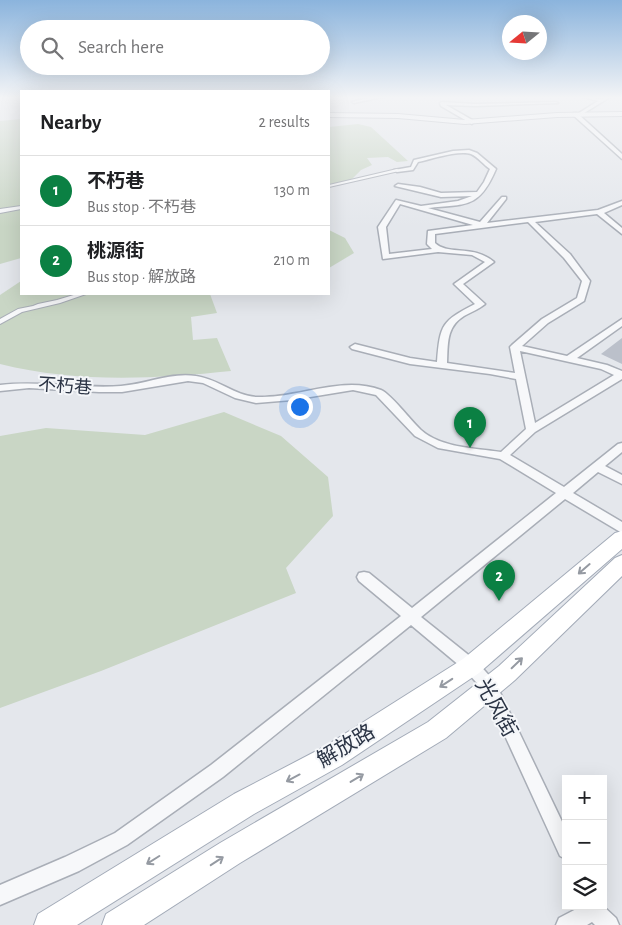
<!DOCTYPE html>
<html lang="en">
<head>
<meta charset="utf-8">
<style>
  :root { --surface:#fff; --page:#f2f2f2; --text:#202124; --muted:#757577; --line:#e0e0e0; --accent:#0b8043 }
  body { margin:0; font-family:"Alegreya Sans","Noto Sans SC",sans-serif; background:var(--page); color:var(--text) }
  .controls { position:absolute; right:15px; bottom:15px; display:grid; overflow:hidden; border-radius:0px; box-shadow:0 5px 20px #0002 }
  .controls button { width:45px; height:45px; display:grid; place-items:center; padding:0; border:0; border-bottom:1px solid var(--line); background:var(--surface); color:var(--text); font:25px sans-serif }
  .compass { position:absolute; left:502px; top:15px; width:45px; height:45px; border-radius:50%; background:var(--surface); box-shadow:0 5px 20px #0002; rotate:252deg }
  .you { position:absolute; left:299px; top:406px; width:18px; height:18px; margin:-12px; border:4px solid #fff; border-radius:50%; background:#1a73e8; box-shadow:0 0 0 8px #1a73e833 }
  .badge { display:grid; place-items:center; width:32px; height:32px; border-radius:50%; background:var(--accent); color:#fff; font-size:16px; font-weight:700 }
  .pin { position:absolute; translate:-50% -41px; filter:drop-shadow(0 1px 2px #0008) }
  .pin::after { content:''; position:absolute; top:26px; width:18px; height:15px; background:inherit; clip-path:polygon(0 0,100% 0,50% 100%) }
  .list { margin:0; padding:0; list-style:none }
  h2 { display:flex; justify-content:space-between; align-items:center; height:65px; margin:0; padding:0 20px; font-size:21px }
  h2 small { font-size:16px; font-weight:400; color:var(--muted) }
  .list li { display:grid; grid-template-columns:32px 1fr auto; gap:15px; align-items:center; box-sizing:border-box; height:70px; padding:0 20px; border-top:1px solid var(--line) }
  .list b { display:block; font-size:19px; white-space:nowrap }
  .list p { margin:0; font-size:16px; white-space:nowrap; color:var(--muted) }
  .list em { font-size:16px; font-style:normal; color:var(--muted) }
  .icon { flex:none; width:28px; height:28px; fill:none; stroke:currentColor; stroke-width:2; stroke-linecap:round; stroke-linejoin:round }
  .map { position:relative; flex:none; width:622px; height:925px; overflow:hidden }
  .search { position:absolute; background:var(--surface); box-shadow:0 5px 20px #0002; left:20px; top:20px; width:310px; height:55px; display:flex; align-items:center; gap:12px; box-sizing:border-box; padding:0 18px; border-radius:28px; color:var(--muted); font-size:19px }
  .panel { position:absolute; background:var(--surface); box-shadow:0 5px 20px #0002; left:20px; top:90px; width:310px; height:205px; border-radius:0px }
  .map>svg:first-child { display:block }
  .green { fill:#c9d6c5 }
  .building { fill:#bbc0ca }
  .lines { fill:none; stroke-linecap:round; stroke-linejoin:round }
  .pedestrian-casing { stroke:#a9aeb7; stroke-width:2 }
  .minor-casing { stroke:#a9aeb7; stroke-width:3 }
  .tertiary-casing { stroke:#a9aeb7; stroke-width:2 }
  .primary-casing { stroke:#a3abb8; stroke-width:2 }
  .pedestrian { fill:#f7f8fa; fill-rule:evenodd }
  .minor { fill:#f7f8fa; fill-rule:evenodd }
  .tertiary { fill:#f7f8fa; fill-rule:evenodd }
  .primary { fill:#fff; fill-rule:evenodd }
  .oneway { stroke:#959aa2 }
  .labels { text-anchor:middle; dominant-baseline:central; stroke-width:4; stroke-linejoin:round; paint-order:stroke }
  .street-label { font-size:18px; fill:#2b3445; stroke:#f4f6f9 }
  .near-street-label { font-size:21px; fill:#2b3445; stroke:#f4f6f9 }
</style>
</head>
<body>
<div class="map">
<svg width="622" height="925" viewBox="0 0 622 925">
  <rect width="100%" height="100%" fill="#e4e7ec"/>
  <g class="green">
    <path d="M21,119V258L0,264V121Z"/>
    <path d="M358,124L371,127L408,161L397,162L388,157L367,158L372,165L361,170L350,181L329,184V127Z"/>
    <path d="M329,230L345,238L354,253L329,268Z"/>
    <path d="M21,281V294H210L217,313L191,317L193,340L217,338L231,371C154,379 75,383 0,364V295Z"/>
    <path d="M224,412L281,436L328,477L333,516L286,568L296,593L101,671L0,708V436L46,428L145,435Z"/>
  </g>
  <path class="building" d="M622,338V364L601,354Z"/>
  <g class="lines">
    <defs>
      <g id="pedestrian">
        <path d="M397,169L399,170V171L329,187V185Z"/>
        <path d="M21,206V209L0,213V209Z"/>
        <path d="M77,294H86L60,303L22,312L0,324V319L18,309L33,306L38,304L57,300Z"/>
      </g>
      <g id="minor">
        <path d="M372,97H382L354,103L352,102Z"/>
        <path d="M584,97L601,99L610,97L581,115L579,113L598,101Z"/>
        <path d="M442,102L475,104L556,102L558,103L475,106L446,105L474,121L472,124L441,106L440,103Z"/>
        <path d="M573,113H577L622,154V159L573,115Z"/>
        <path d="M469,150L477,153L496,169C479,209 466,204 428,208L480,222L502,197H506V199L487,223L598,210L622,201V205L604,213L622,228V234L597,214L535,222L570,254L590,281L584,301L548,323L522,346L567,356L622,319V326L577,358L607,365L622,371V379L535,432L510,455L564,487L618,444L622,443V452L605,466L622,475V484L598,472L573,493L622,522V533L565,499L421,617L476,661L495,682L566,830V859L560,856L485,692L466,671L411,625L223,777L127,845L79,871L0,905V885L65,857L115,833L211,765L401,616L359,581L357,577L359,573L364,572L369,573L412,608L556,493L500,459L438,448L415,436L376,395L353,390L292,400L256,403L235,398L203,383L188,381L122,392H99L29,388L0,391V385C41,380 81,389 121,386C146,384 171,372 196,376C218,379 235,396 257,397C298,399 341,375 381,390C391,394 411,421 421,430C441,448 475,448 501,452L526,429L516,379L490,374L410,364L352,349L350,347L355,344L410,358L437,362C440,324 442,321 475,304L454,284L485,262L472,255L438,252L383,259L378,227L396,200L421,206L458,201L472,196L441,197L395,186L398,184L420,187L441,193L477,192L484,182L490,169C484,165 478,157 471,154C458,150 432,159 418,162L413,170L397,172L394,170L411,167L414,160L453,151ZM400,204L473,225L428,231L427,244L432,249L389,254L386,227ZM528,222L564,258L582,281L577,298L542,319L512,345L510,347L515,373L447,363C448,344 446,327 464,316C471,312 479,309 485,304L463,284L494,262C473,244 449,256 435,243V234ZM520,351L601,369L614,375L535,423Z"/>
        <path d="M582,906H603L616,918L619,925H595L592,922L587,925H556L559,918Z"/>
      </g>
      <path id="tertiary" d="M622,112V116L557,117L465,124L398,118L329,117V113L398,114L465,120L557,113Z"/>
      <g id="primary">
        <path d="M622,531V549L479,673L342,765L254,814L77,925H34L38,914L234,794L324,747L463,659L615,533Z"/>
        <path d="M622,555V576L515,680L446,738L240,863L144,925H102L106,914L220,843L428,722L499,666L615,558Z"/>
      </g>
    </defs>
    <use href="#pedestrian" class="pedestrian-casing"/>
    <use href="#minor" class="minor-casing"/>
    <use href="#tertiary" class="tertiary-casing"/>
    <use href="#primary" class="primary-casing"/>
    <use href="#pedestrian" class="pedestrian"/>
    <use href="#minor" class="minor"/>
    <use href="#tertiary" class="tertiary"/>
    <use href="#primary" class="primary"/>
  </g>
  <defs><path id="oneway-shaft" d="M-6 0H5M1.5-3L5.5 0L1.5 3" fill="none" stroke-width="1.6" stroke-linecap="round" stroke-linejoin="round" transform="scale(1.25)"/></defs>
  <g class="oneway">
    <use href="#oneway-shaft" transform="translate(584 569) rotate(139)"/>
    <use href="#oneway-shaft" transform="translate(517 663) rotate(-44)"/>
    <use href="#oneway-shaft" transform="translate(446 683) rotate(147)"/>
    <use href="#oneway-shaft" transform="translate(293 778) rotate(152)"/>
    <use href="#oneway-shaft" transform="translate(357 778) rotate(-31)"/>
    <use href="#oneway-shaft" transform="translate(153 860) rotate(148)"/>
    <use href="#oneway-shaft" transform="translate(217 861) rotate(-33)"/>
  </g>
  <linearGradient id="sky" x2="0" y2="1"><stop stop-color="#8bb4dd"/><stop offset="0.43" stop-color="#f3f4f6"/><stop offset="1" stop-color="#f3f4f6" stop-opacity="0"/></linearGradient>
  <rect width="622" height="227" fill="url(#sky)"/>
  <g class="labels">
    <g class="street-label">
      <text transform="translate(65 387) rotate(4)">不朽巷</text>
    </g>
    <g class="near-street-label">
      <text transform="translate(496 708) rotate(61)">光风街</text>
      <text transform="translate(346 746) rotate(-31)">解放路</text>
    </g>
  </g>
</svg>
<div class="controls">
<button>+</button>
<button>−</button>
<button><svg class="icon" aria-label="layers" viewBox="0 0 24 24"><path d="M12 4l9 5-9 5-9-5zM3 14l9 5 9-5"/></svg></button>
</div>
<svg class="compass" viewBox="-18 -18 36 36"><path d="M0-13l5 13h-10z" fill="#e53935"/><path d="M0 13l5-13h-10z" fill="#757577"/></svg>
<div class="you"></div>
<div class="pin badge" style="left:470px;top:448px">1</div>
<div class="pin badge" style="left:499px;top:601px">2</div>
<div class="search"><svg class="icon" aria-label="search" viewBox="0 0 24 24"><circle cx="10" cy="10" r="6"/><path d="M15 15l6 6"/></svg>Search here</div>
<section class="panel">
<h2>Nearby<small>2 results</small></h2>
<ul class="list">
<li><span class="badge">1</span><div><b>不朽巷</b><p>Bus stop · 不朽巷</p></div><em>130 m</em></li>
<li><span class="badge">2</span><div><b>桃源街</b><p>Bus stop · 解放路</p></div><em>210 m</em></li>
</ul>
</section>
</div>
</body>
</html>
